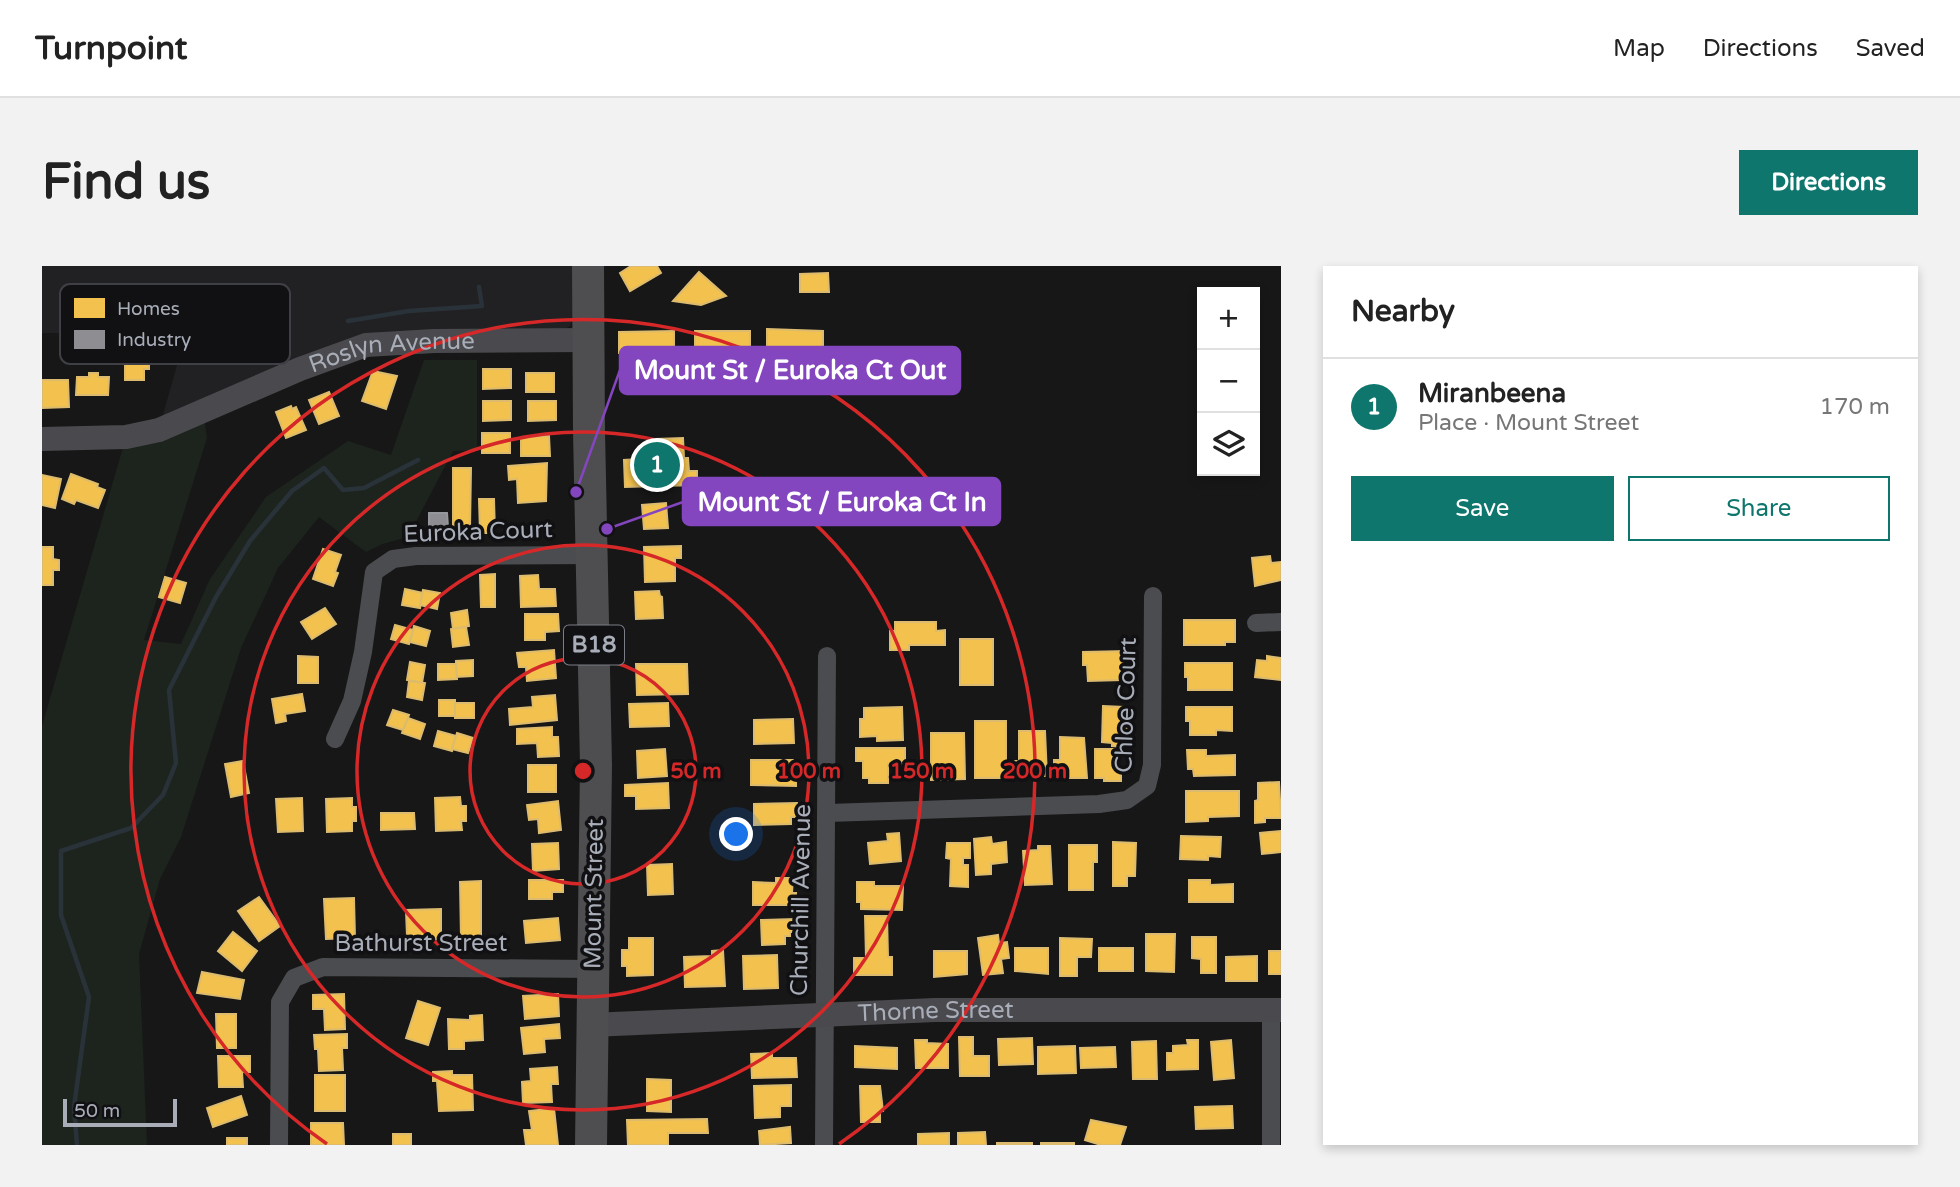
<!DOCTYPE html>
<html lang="en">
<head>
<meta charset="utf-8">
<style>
  :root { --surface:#fff; --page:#f2f2f2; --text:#222; --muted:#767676; --line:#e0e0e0; --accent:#0f766e }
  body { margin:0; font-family:"Varela Round",sans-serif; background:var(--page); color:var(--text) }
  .controls { position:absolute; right:21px; top:21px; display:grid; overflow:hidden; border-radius:0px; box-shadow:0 4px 10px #0003 }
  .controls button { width:63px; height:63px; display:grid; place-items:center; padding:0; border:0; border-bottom:2px solid var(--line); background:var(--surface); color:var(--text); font:35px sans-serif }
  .scale { position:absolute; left:21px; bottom:18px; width:114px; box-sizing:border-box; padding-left:7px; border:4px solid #a8adb8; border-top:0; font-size:19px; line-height:24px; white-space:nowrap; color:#a8adb8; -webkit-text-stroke:5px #111113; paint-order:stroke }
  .you { position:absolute; left:695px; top:569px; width:24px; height:24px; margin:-18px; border:5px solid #fff; border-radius:50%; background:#1a73e8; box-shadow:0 0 0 10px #1a73e833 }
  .badge { display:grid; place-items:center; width:46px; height:46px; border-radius:50%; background:var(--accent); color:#fff; font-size:23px; font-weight:700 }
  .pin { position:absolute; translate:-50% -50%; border:4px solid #fff; box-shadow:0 2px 7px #0006 }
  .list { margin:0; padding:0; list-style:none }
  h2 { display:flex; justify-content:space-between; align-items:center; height:91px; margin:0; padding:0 28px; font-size:30px }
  h2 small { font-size:23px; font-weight:400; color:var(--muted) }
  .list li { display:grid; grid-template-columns:46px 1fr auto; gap:21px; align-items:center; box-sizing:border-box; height:98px; padding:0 28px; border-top:2px solid var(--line) }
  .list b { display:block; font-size:26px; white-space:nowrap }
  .list p { margin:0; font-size:23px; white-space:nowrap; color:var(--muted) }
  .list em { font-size:23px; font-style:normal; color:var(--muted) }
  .actions { display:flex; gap:14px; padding:21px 28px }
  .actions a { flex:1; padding:16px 0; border:2px solid var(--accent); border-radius:0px; text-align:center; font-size:24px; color:var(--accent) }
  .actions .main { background:var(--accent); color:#fff }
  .icon { flex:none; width:38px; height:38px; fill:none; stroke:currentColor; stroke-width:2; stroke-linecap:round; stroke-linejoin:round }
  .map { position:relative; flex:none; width:1239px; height:879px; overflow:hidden; border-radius:0px }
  header { display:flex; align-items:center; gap:42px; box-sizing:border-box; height:98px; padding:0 35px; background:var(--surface); border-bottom:2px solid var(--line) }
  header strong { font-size:33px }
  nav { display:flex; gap:38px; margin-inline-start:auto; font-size:24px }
  .intro { display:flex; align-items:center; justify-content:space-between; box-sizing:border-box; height:168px; padding:0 42px }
  h1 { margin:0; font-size:49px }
  .button { padding:18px 32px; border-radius:0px; background:var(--accent); color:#fff; font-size:24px; font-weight:700 }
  main { display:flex; gap:42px; padding:0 42px }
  aside { flex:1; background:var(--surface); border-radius:0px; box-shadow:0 4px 10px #0003 }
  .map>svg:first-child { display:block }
  .built { fill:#212123 }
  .green { fill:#1d241e }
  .homes { fill:#f2c14e; stroke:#dcbb6e; stroke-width:2 }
  .industry { fill:#8d8d92; stroke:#95979d; stroke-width:2 }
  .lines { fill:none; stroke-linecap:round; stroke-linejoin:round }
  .stream { stroke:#2a3239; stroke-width:4.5 }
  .street { stroke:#4b4c50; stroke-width:18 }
  .secondary { stroke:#4a4a4e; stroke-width:24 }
  .highway { stroke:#4e4e51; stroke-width:32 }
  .ring { fill:none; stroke:#d62828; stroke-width:3.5 }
  .labels { text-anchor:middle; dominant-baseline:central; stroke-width:7; stroke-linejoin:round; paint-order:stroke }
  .shield { fill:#111113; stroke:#7b7e86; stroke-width:2 }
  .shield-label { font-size:23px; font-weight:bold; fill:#a8adb8 }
  .street-label { font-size:24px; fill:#a8adb8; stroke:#111113 }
  .key { fill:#111113; stroke:#3e4045; stroke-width:2 }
  .key-label { font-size:19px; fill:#a8adb8 }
  .centre { fill:#d62828; stroke:#111113; stroke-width:3.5 }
  .ring-label { font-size:21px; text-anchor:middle; font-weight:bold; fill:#d62828; stroke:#111113; stroke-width:7; stroke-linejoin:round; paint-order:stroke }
  .leader { fill:none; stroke:#8446be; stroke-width:2.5 }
  .callout-dot { fill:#8446be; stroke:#111113; stroke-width:2.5 }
  .callout { fill:#8446be; stroke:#8446be; stroke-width:2.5 }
  .callout-label { font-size:26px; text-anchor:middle; font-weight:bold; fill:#fff }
</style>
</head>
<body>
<header>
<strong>Turnpoint</strong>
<nav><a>Map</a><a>Directions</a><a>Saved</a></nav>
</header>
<div class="intro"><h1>Find us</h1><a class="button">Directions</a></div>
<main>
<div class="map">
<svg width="1239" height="879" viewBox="0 0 1239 879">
  <rect width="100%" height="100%" fill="#171717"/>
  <path class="built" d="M0,0H532V49L528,60L521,64L346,66L119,156L144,67H0Z"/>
  <path class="green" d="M382,94H435V184L411,185L366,271L340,278L324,286L277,251L236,302L199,382L139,571L118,613L97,688L105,879H0V460L84,171L161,145L165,172L102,374L139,378L168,313L224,231L306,175L349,189Z"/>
  <g class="homes">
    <path d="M589,0H615L619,7L588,25L578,7Z"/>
    <path d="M657,6L684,30L659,39L631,35Z"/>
    <path d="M786,7L787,26H758V8Z"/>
    <path d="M725,63L781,65V84L725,83Z"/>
    <path d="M632,65V86L577,87V66Z"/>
    <rect x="653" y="65" width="55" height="21"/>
    <path d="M86,71H102V80H107V103H102V114H83V81H86Z"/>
    <path d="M441,103H469V122L441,123Z"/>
    <path d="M331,105L355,110L344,143L320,135Z"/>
    <path d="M47,107H56V111H67L66,129H34L35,111H47Z"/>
    <rect x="484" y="107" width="28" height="19"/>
    <path d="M0,114H26L27,141L0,142Z"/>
    <path d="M287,126L297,150L277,158L267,134Z"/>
    <path d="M441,135H469V154L441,155Z"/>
    <path d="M486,135H514V154L486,155Z"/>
    <path d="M249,140L250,143L254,141L264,164L244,172L234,146Z"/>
    <rect x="440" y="167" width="28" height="20"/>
    <path d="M507,170L508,190H479V171Z"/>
    <path d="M641,172L642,192H646L647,205H655V219L583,221L582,194L597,193V183H610L611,193H615L614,173Z"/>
    <path d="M505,197L504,235L476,237L475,213L467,214L466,200Z"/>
    <path d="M411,202H429L428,262H411Z"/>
    <path d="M29,208L56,218L55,221L63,224L56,242L34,234L32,238L20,233Z"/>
    <path d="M0,209L19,213L13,242L0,239Z"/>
    <path d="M437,233H452L453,267H438Z"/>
    <path d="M624,237L626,262L602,263L600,239Z"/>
    <path d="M639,280V292H633V315L603,316L602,281Z"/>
    <path d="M0,281H11V293L17,294V304H11V319H0Z"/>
    <path d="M281,283L299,289L293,306L296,307L291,320L271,313Z"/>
    <path d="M1228,290L1229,297L1239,296V314L1213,320L1210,292Z"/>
    <path d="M453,308V341H439L438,309Z"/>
    <path d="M496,309L497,323H513L514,340L479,341L478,310Z"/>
    <path d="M123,311L144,317L138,337L117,331Z"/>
    <path d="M363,323L381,327L378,342L360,339Z"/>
    <path d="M381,324L398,327L395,343L378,339Z"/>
    <path d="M617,325L618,330L620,331L621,352L594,353L593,326Z"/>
    <path d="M283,342L294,358L270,373L259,356Z"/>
    <path d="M425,344L427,360L411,363L409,347Z"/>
    <path d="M483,348H516L517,365L503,366V374H483Z"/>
    <path d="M1142,354H1193V376H1183V379H1142Z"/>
    <path d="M853,356H894V365L903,364V379H867V384H848V365H853Z"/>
    <path d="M353,359L371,364L367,378L349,373Z"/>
    <path d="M372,360L388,365L384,380L368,376Z"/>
    <path d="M424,361L427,379L411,381L409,363Z"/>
    <rect x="918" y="373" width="33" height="46"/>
    <path d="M512,384L514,412L485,415L484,401H477L475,387Z"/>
    <path d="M1085,385V400L1079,401L1080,414L1046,415L1045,399H1041V386Z"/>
    <path d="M256,390L276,391V417H256Z"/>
    <path d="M1225,390L1239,392V414L1213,411L1215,394L1225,395Z"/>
    <path d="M431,394V410L414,411V395Z"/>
    <path d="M368,396L383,399L380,417L365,414Z"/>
    <path d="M1143,397H1190V424H1146V411H1143Z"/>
    <path d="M396,398H414L415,413L396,414Z"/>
    <path d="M594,398H645L646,428L595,429Z"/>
    <path d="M367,415L383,417L380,434L365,431Z"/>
    <path d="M260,428L263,445L243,448L244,455L234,457L230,433Z"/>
    <path d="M513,429L515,454L468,459L467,443L491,441L490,431Z"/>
    <rect x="397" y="434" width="16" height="16"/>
    <rect x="413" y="437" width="19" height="15"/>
    <path d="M626,437L627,460L588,461L587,438Z"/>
    <path d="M1061,440L1082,441V458H1085L1084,481L1070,480V477L1060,476Z"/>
    <path d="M860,441L861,474L835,475V470L818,471V453H822V442Z"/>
    <path d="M1144,441H1190V465L1174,464V469H1148V455H1144Z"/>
    <path d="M351,444L367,449L361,464L345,459Z"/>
    <path d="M366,452L383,458L378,473L360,467Z"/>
    <path d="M751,453L752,477L712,478V454Z"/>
    <rect x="933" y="455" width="31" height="57"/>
    <path d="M510,461V471H516L517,490L496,491L495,477L475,478V463Z"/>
    <path d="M396,465L414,470L410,485L392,480Z"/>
    <path d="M977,465H1003L1005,510H972V495H977Z"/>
    <path d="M415,467L431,472L426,487L410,483Z"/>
    <path d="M889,467H922L923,513L889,514Z"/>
    <path d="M1018,471L1042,472L1045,512H1012V494H1018Z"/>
    <path d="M814,482H863V499L846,498V517H827V512H821V495H814Z"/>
    <path d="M623,483L625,510L596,512L595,485Z"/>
    <path d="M1053,483H1076V502H1079V515H1062V512H1053Z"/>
    <path d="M1145,484H1164V490L1193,489V509L1152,510L1151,503H1146Z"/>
    <path d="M709,494H751V505H754V520L709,519Z"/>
    <path d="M201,495L207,527L189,531L183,498Z"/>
    <rect x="486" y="499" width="28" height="27"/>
    <path d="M1237,516L1239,552H1223V556L1213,557V535L1216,534V517Z"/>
    <path d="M626,517L627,542L594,543V530H583V519Z"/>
    <path d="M1144,525H1197V550L1166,551V555L1144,556Z"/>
    <path d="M418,531L419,540H424V555H419L420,564L394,565L393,532Z"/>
    <path d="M260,532L261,565L236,566L234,533Z"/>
    <path d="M310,532V541H314V555H310V565L285,566L284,533Z"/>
    <path d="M516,535L519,564L497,567L496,553L487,554L485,539Z"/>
    <path d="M755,537L756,551H749V558L712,559V538Z"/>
    <path d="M339,547H372L373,563L339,564Z"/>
    <path d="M1239,565V586L1220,588L1218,567Z"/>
    <path d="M857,567L859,595L828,598L826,577L846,575L845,568Z"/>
    <path d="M1139,570L1179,571L1178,591L1166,590V594L1138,593Z"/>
    <path d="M949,571L950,578L964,576L965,596L949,598V608L934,609L932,573Z"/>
    <path d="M1071,576L1094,577L1093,610H1085V620H1071Z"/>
    <path d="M516,577L517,603L491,605L490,578Z"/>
    <path d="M905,577H928V592H921V599H926V621L908,620L909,593L904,592Z"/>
    <path d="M1027,579H1055V596H1051V624H1027Z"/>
    <path d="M996,580H1008L1010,618L983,619L981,585L996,584Z"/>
    <path d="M630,598L631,628L606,629L605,599Z"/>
    <path d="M734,612H751L750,627H754L753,639H711V616L734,617Z"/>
    <path d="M487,614H521V626H510V633H487Z"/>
    <path d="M1147,614H1168V619L1191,618V636H1147Z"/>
    <path d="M439,615V671L419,672L418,616Z"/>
    <path d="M815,616H832V620H861L860,644L819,643V636H815Z"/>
    <path d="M217,631L238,660L217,675L196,645Z"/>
    <path d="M312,632L313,672L284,673L282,633Z"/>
    <path d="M399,643V673L385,674V670H365L364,644Z"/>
    <path d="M823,650H845L846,691H850V709H812V692H824Z"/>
    <path d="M516,652L518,674L484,677L482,655Z"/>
    <path d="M753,653L754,666H748V670H743V678L720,679L719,654Z"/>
    <path d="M191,666L215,685L200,705L176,685Z"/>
    <path d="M1104,668H1133L1132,706L1104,705Z"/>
    <path d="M956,669L957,677L965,676L967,692L959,693L961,707L941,709L936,672Z"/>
    <path d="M1150,671H1174V707H1159V693L1150,692Z"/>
    <path d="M587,672H611V709L585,710V700H580V684H587Z"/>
    <path d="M1018,672L1050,673L1049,691H1035V710H1018Z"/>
    <path d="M973,682H1006V708L973,705Z"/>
    <rect x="1057" y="682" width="34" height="23"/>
    <path d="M681,684L683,720L643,721L642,691L670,690V685Z"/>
    <path d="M892,685H925V708L892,711Z"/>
    <rect x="1227" y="685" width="12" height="23"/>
    <path d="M735,689L736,722L702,723L701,690Z"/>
    <path d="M1215,690V715H1184V691Z"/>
    <path d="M160,706L202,714L198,733L155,727Z"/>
    <path d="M302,728L303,763L283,764L282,743H271V729Z"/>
    <path d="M516,728L517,750L483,753L481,730Z"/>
    <path d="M376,735L398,742L386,779L364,772Z"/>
    <path d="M174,748H194V782H175Z"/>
    <path d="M440,749L441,774L422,775V783H407L406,753L428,754V750Z"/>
    <path d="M517,758L518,772L502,773L503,786L482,788L479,762Z"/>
    <path d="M305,768V782H300L301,804L277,805L276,783H273L272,769Z"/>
    <path d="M917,771H931V790H947V810H918Z"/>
    <path d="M990,772L991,798L957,799L956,773Z"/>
    <path d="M873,774H885V777L906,778V802H874Z"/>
    <path d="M1145,774H1156V803L1125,804V787H1131V780L1146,779Z"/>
    <path d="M1189,774L1192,812L1172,814L1169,776Z"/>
    <path d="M1114,775L1115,813H1091L1090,776Z"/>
    <path d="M813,780L855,782V803L813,801Z"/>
    <path d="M1033,780L1034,807L996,808V781Z"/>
    <path d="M1073,781L1074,801L1039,802L1038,782Z"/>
    <path d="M730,787V792H754L755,811L710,812L709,788Z"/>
    <path d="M176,790H208V806H200L201,821H177Z"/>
    <path d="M515,801L516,818H509L510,836L481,837L480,816L489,815L488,803Z"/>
    <path d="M410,805V809H430L431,844L397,845L395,815H391V806Z"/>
    <rect x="273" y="809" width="30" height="36"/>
    <path d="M605,813L629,814V846L605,845Z"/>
    <path d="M749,819V840H738V851L713,852L712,820Z"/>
    <path d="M818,820H838L841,845H838V856H819Z"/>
    <path d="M199,830L205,849L171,861L165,842Z"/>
    <path d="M1190,840L1191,862L1154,863L1153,841Z"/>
    <path d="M512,842L516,879H484L482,864H490L487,845Z"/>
    <path d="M665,853L666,867H626V879H586L585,854Z"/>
    <path d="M1049,854L1084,861L1078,879H1059L1043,874Z"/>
    <path d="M269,857H301L302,879H269Z"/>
    <path d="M748,861L749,877L718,879L717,865Z"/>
    <path d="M943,866L944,879H916V867Z"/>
    <path d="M907,867V879H876V868Z"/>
    <rect x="351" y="868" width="18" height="11"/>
    <rect x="185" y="872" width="20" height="7"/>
    <rect x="955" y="877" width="35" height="2"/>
    <rect x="999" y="877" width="33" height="2"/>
  </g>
  <path class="industry" d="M387,247H405L406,261H387Z"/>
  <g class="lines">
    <g class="stream">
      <path d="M306,55L367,45L440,40L437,21"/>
      <path d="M35,879L32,841L47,731L19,649V585L89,562L121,529L134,497L127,424L174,331L208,275L250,225L282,202L301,224L322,222L376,194"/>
    </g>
    <g class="street">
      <path d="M1214,357L1239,356"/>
      <path d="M293,473L310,435L321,386L332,306L351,293L374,290L550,289"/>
      <path d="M786,547L1057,538L1085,534L1105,520L1110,499L1111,330"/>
      <path d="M237,879L238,736L252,712L281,701L552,703"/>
      <path d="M782,879L785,390"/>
      <path d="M1229,879V744"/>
    </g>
    <g class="secondary">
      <path id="s1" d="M0,173L84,171L117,164L258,103L324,79L392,75L546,74"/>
      <path id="s2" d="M549,759L893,744H1239"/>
    </g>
    <path class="highway" d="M546,0L547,165L554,499L549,879"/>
  </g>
  <g class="ring">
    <circle cx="541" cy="505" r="113"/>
    <circle cx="541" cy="505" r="226"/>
    <circle cx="541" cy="505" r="339"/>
    <path d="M285 878A452 452 0 1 1 797 878"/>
  </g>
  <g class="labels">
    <rect class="shield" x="522" y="359.5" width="60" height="39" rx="5"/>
    <g class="shield-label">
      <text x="552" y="379">B18</text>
    </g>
    <g class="street-label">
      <text stroke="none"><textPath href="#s1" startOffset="366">Roslyn Avenue</textPath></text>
      <text transform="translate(436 266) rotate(-2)">Euroka Court</text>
      <text transform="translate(1084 439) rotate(-88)">Chloe Court</text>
      <text transform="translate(552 628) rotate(-89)">Mount Street</text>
      <text transform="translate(759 634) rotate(-89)">Churchill Avenue</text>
      <text x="379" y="677">Bathurst Street</text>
      <text stroke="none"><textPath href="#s2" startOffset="345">Thorne Street</textPath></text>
    </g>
  </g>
  <rect x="18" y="18" width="230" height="80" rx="10" class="key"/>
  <rect x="32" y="32" width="31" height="20" fill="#f2c14e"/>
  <rect x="32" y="64" width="31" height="19" fill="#8d8d92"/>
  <g class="key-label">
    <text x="75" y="49">Homes</text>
    <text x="75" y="80">Industry</text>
  </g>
  <circle cx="541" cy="505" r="10" class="centre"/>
  <g class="ring-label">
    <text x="654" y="512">50 m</text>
    <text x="767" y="512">100 m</text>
    <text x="880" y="512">150 m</text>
    <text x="993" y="512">200 m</text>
  </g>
  <path class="leader" d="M534 226L578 104M565 263L641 236"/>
  <g class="callout-dot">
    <circle cx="534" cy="226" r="7"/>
    <circle cx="565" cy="263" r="7"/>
  </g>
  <g class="callout">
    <rect x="578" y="81" width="340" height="47" rx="7"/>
    <rect x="641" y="212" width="317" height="47" rx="7"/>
  </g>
  <g class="callout-label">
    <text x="748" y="113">Mount St / Euroka Ct Out</text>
    <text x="800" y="245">Mount St / Euroka Ct In</text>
  </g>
</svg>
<div class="controls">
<button>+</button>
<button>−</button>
<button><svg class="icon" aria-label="layers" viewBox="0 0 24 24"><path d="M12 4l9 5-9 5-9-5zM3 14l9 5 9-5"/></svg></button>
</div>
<div class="scale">50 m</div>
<div class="you"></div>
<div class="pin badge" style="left:615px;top:199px">1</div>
</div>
<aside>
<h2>Nearby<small></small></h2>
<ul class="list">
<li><span class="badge">1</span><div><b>Miranbeena</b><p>Place · Mount Street</p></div><em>170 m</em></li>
</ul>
<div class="actions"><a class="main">Save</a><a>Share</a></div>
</aside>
</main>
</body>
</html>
